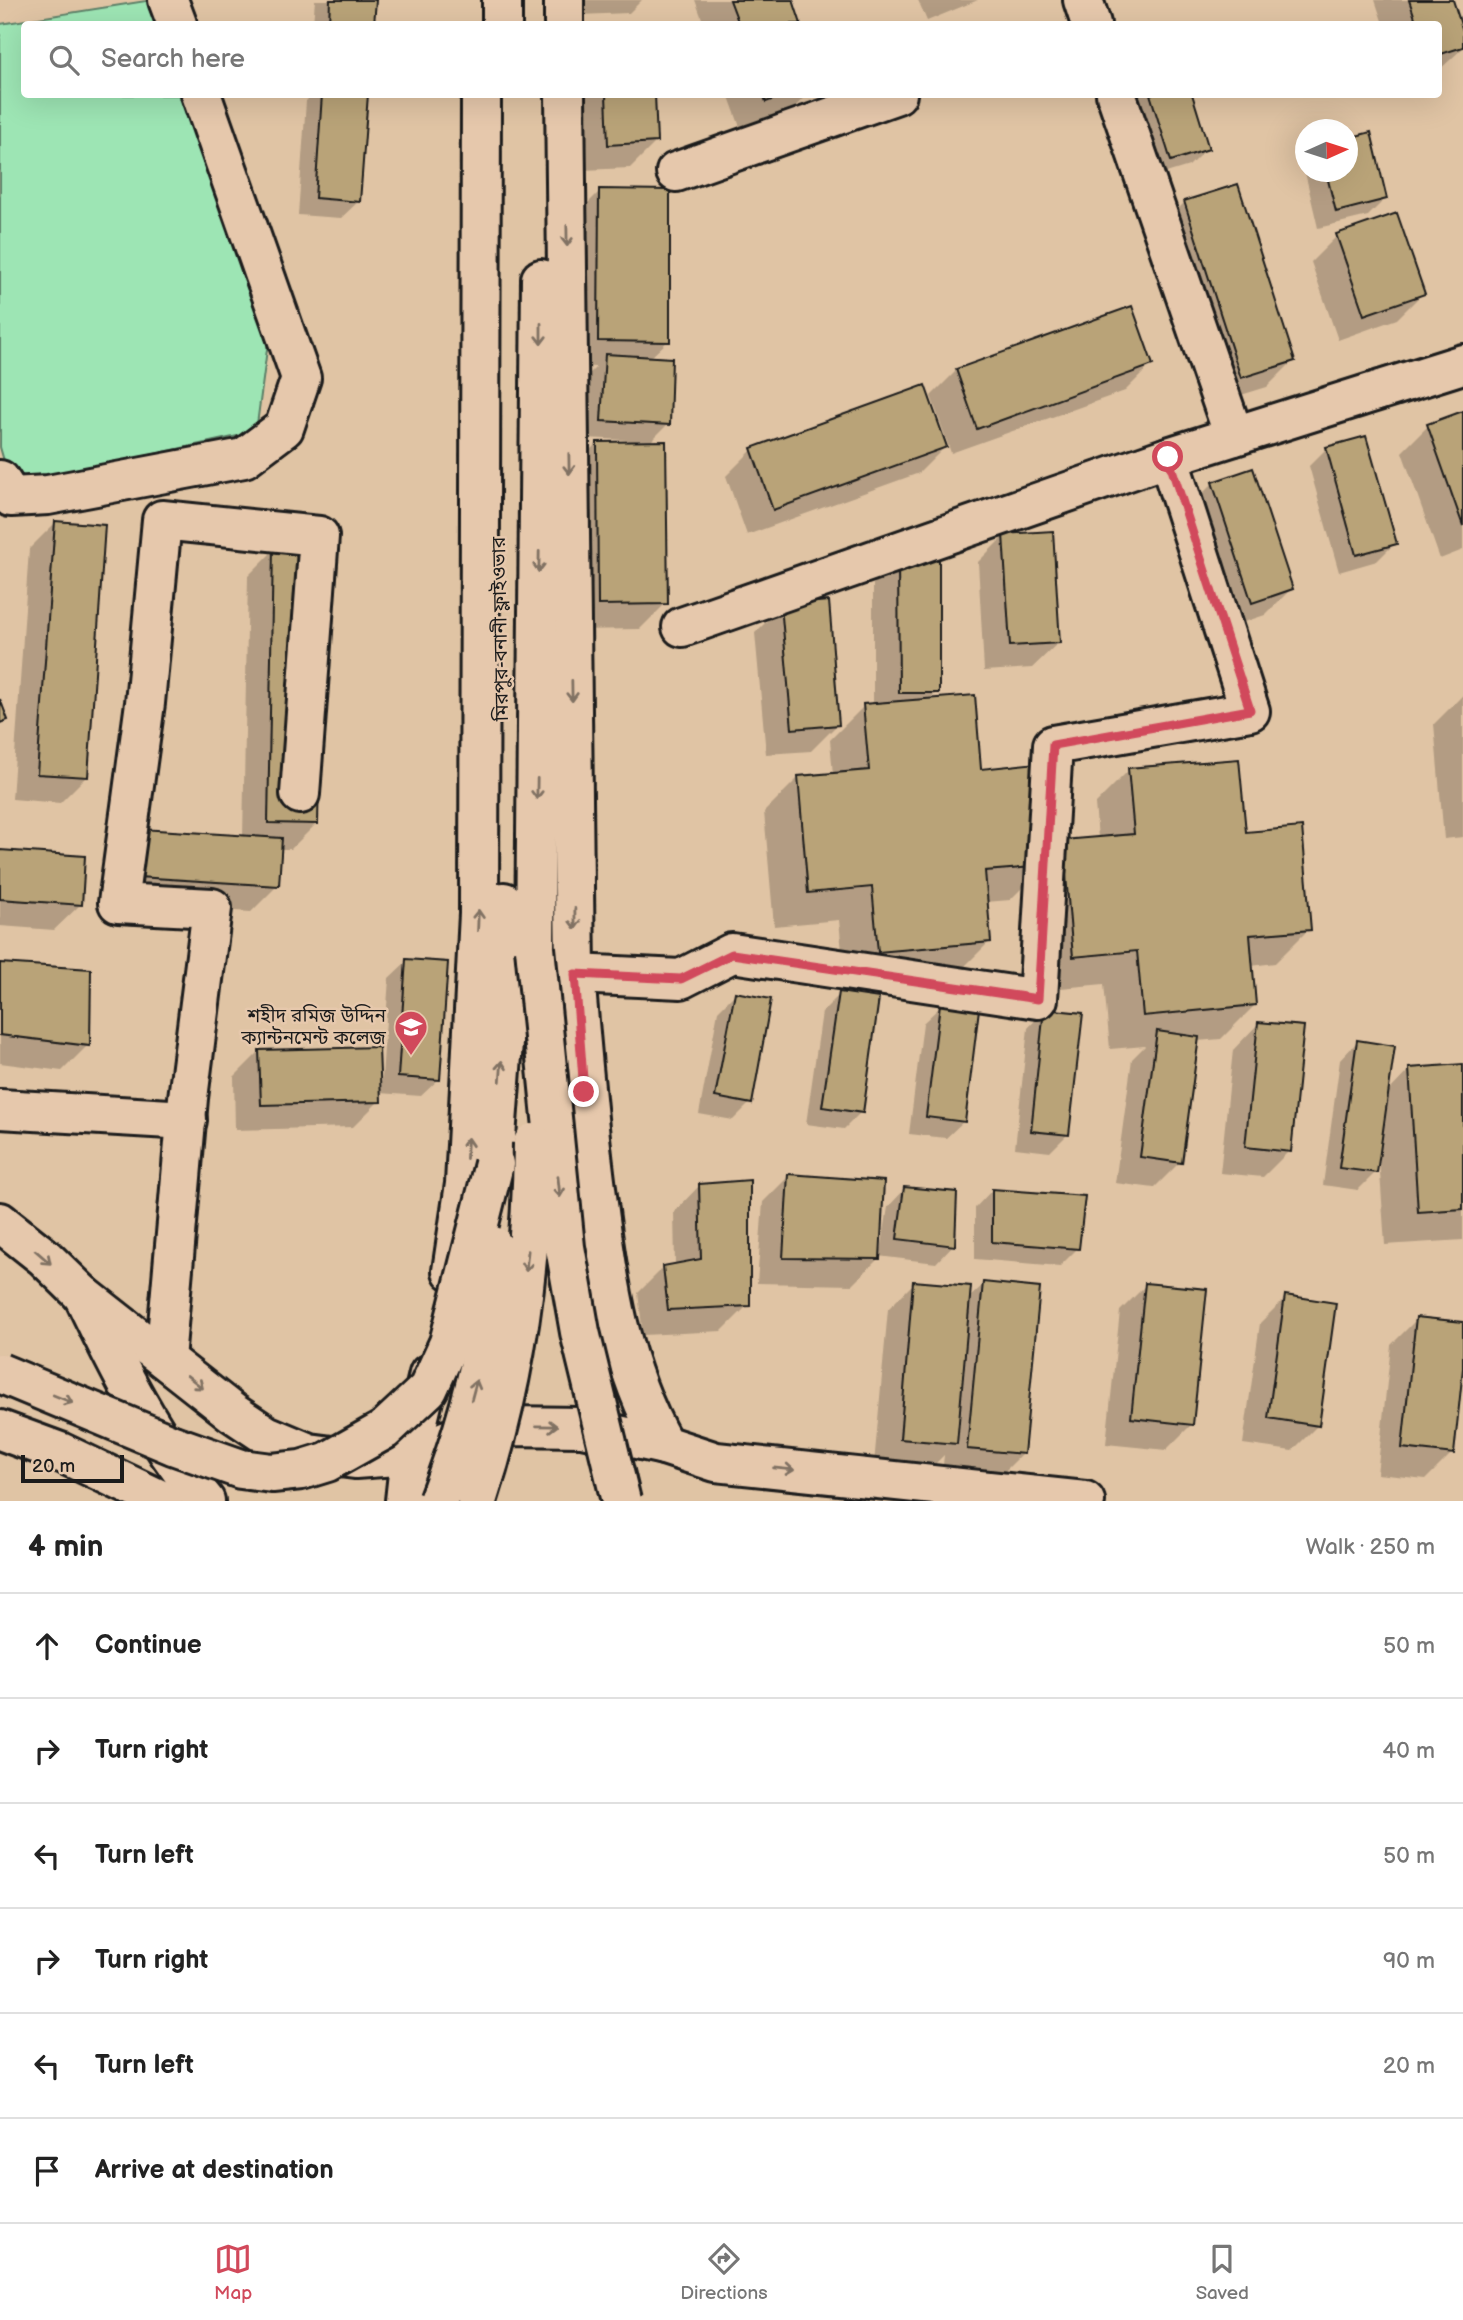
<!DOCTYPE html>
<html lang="en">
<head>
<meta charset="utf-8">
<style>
  :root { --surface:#fff; --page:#f2f2f2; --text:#222; --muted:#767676; --line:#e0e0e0; --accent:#d1495b }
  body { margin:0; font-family:"Balsamiq Sans","Noto Sans Bengali",sans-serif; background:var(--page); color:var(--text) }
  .compass { position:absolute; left:1295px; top:119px; width:63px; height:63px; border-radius:50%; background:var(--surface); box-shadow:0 7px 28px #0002; rotate:87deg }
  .scale { position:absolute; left:21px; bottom:18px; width:103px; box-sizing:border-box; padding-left:7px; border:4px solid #1c1c1c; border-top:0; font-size:19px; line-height:24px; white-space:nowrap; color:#1c1c1c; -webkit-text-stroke:5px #e6c8ac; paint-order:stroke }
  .stop { position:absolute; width:21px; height:21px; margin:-16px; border:5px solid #d1495b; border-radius:50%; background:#fff }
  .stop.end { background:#d1495b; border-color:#fff; box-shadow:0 2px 7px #0008 }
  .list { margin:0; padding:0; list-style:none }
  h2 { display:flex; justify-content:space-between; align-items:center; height:91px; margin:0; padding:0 28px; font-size:30px }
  h2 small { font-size:23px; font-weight:400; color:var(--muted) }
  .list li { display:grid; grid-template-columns:46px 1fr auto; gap:21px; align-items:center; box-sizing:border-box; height:105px; padding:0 28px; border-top:2px solid var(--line) }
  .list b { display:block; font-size:26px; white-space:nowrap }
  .list em { font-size:23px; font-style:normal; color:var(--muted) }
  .icon { flex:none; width:38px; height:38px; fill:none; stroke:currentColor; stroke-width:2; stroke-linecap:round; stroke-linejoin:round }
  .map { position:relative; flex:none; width:1463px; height:1501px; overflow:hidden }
  .search { position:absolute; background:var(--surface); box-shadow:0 7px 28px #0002; left:21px; right:21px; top:21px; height:77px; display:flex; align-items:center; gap:18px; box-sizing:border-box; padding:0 24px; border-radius:7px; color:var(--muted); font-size:26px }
  .sheet { height:721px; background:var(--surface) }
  nav { display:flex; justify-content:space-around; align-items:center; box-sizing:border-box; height:98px; border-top:2px solid var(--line); background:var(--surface); font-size:19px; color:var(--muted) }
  nav a { display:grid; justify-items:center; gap:4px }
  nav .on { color:var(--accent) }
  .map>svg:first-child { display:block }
  .green { fill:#9de5b4; stroke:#5c8068; stroke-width:2 }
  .shadow { fill:#0003 }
  .building { fill:#b9a378; stroke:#1c1c1c; stroke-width:2 }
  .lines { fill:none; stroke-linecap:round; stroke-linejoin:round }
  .minor-casing { stroke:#1c1c1c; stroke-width:44 }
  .major-casing { stroke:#1c1c1c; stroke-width:44 }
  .highway-casing { stroke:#1c1c1c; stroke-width:44 }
  .minor { stroke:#e6c8ac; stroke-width:38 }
  .major { stroke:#e6c8ac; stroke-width:38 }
  .highway { stroke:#e6c8ac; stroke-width:38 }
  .highway-bridge-casing { stroke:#1c1c1c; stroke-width:44; stroke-linecap:butt }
  .highway-bridge { stroke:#e6c8ac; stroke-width:38 }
  .oneway { stroke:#817264 }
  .route { stroke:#d1495b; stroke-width:9 }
  .labels { text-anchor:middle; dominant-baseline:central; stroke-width:5; stroke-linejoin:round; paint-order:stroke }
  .street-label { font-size:19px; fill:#1c1c1c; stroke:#e6c8ac }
  .poi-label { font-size:19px; fill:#1c1c1c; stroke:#e6c8ac; text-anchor:end }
</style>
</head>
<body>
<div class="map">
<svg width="1463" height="1501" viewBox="0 0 1463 1501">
  <rect width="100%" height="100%" fill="#e0c4a4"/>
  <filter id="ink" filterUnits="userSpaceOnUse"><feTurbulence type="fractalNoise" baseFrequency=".0143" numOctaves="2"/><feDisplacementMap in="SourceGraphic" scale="14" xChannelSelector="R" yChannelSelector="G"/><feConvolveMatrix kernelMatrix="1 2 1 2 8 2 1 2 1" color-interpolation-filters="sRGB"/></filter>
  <g filter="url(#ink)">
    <path class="green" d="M152,0L177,24H24V94L204,95L277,274L256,432L11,485L0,447V24Z"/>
    <g class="shadow">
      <path d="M315,0H374L373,24H313Z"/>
      <path d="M580,0H642L629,13L580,15Z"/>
      <path d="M695,0H791L800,24H704Z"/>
      <path d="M918,0H978L927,21Z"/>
      <path d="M1375,0H1451L1463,37V48L1438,71V24H1383Z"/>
      <path d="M313,94H366L359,201L341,218L298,215L306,101Z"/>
      <path d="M579,94H653L656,142L630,168L583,170Z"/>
      <path d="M728,94H807L794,108L740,127Z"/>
      <path d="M1128,94H1190L1207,148L1189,166L1153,177Z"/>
      <path d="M1370,134L1385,199L1368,216L1318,228L1303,164L1306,161V172H1348V140Z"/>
      <path d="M600,191L668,341L650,358L668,424L649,443L666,603L640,629L573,630L571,469L597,443H628V440L584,438L589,374L596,367L573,366L574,217Z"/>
      <path d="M1185,202L1293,361L1267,387L1215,403L1159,228Z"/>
      <path d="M1396,215L1423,293L1397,319L1338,340L1311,262L1337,236Z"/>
      <path d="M1151,365L1125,391L951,453L931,396L957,370Z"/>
      <path d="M924,388L945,447L919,473L747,535L726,476L752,450Z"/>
      <path d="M1463,413V550L1440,559L1402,452L1428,426Z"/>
      <path d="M1365,438L1395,543L1377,561L1339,572L1309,466L1326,449Z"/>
      <path d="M1213,483L1291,589L1265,615L1226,628L1187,509Z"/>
      <path d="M55,523L86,777L60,803L12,799L29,549Z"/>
      <path d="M1004,536L1059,642L1032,668L984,671L978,562Z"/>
      <path d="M274,550L317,823L291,849H280L277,886L251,912L113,903L116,857L243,837L248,576Z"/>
      <path d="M899,558L937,692L929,700L1044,861L1098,838L1095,804L1129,770L1245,834L1309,929L1275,963L1251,966L1255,1005L1221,1039L1197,1041L1180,1162L1154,1188L1115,1183L1132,1059L1145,1046L1110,1049L1104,984L1039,990L1030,880L1010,900L986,902L990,941L956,975L845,985L839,920L774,926L764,812L798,778L833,775L830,740L864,706L873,705V584Z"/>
      <path d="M781,607L837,725L811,751L766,754L755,633Z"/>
      <path d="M1463,695V837L1444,839L1434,724Z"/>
      <path d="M0,852L81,904L54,930L0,926Z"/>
      <path d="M407,961L439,1079L421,1096L379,1093V1101L353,1127L235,1130L234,1077L260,1051L381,1091L389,978Z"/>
      <path d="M0,964L88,1045L62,1071L0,1063Z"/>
      <path d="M735,994L750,1103L733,1120L699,1114L718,1011Z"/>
      <path d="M840,994L861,1112L844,1129L806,1124L822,1012Z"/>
      <path d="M941,1006L964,1121L946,1138L909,1134L923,1023Z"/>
      <path d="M1045,1010L1068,1134L1050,1152L1015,1148L1028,1028Z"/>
      <path d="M1259,1023L1289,1151L1263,1177L1220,1173L1233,1050Z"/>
      <path d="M1357,1042L1387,1093L1410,1069L1463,1066V1240L1385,1245L1379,1158L1376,1172L1358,1190L1323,1185L1340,1060Z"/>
      <path d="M789,1176L879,1250L881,1251L888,1207L905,1189L953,1245L936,1263L878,1256V1259L852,1285L757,1283L763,1202Z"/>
      <path d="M700,1185L748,1305L722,1331L643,1335L638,1293L664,1267L675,1265L674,1212Z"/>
      <path d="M992,1190L1078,1248L1060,1266L975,1259V1208Z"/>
      <path d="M914,1283L968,1299L984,1284L1022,1454L996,1480L942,1474L944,1455L930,1469L874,1464L888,1309Z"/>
      <path d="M1146,1285L1192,1424L1166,1450L1106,1444L1120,1311Z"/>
      <path d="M1286,1297L1318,1425L1292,1451L1243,1444L1260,1323Z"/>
      <path d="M1417,1319L1463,1324V1352L1452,1453L1426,1479L1377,1474L1391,1345Z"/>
    </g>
    <g class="building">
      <path d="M330,0H376L374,24H329Z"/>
      <path d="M730,0H793L801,24H739Z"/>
      <path d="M1409,0H1453L1463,31V47L1438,55V24H1417Z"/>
      <path d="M322,94H368L360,202L315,198Z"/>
      <path d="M606,94H655L657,142L608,145Z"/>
      <path d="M763,94H788L766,102Z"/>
      <path d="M1150,94H1192L1209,149L1171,161Z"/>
      <path d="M1371,132L1387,199L1336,212L1326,172H1348V138Z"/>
      <path d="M1238,184L1295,361L1241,378L1184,201Z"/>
      <path d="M599,189L670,190V342L598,341Z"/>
      <path d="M1397,213L1425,294L1364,315L1336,234Z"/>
      <path d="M1132,306L1153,365L977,429L956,369Z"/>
      <path d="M605,354L672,358L670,425L601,421Z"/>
      <path d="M925,385L947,447L773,510L751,448Z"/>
      <path d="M1463,411V526L1427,424Z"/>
      <path d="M1366,436L1397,544L1356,555L1326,447Z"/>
      <path d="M666,441L668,604L598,605L597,442Z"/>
      <path d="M1253,468L1293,589L1252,603L1212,482Z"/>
      <path d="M55,521L105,525L88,777L37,774Z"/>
      <path d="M1053,531L1060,643L1010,646L1003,534Z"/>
      <path d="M273,548L324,549L318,824L268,823Z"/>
      <path d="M898,557H939V693H899Z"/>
      <path d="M829,601L839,725L792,729L781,605Z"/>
      <path d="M975,695L981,769L1037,763L1046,866L985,871L991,942L878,952L872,887L808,893L798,776L869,770L863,704Z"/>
      <path d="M0,699L8,720L0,723Z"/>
      <path d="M1239,759L1246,832L1302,827L1311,930L1250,935L1256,1005L1143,1016L1137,951L1073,957L1063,840L1134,834L1128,768Z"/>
      <path d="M141,829L282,838L279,886L138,877Z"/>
      <path d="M0,850L85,856L82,905L0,899Z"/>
      <path d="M406,959L448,962L440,1080L398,1077Z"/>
      <path d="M0,963L91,969L90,1046L0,1035Z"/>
      <path d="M735,992L771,999L752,1104L715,1097Z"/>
      <path d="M839,992L879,998L863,1113L822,1107Z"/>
      <path d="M940,1004L979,1009L965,1122L926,1117Z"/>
      <path d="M1044,1009L1083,1013L1069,1135L1031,1131Z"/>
      <path d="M1258,1022L1304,1026L1291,1152L1245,1147Z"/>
      <path d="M1157,1031L1199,1037L1182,1163L1140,1157Z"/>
      <path d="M1357,1040L1395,1046L1377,1173L1339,1168Z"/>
      <path d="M379,1047L381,1102L261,1105L259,1050Z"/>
      <path d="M1463,1064V1209L1418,1212L1409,1068Z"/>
      <path d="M788,1174L884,1181L880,1259L783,1258Z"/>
      <path d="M750,1180V1306L668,1310L663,1266L701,1259L699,1184Z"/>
      <path d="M904,1187L957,1192L955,1246L897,1239Z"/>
      <path d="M992,1189L1085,1196L1079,1249L992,1242Z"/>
      <path d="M913,1281L971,1286L957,1444L900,1439Z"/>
      <path d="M983,1282L1040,1288L1024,1454L967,1449Z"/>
      <path d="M1145,1283L1207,1289L1193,1425L1131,1418Z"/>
      <path d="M1285,1295L1336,1303L1319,1426L1268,1418Z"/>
      <path d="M1416,1317L1463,1322V1368L1454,1454L1402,1448Z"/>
    </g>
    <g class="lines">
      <defs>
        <g id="minor">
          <path d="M168,0L177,24"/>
          <path d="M1083,0L1091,24"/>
          <path d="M1116,94L1234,436"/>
          <path d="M676,172L897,94"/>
          <path d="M1168,457L1463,364"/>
          <path d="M0,480L11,497L48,495L244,458L284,428L301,378L201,94"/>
          <path d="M575,974L681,979L732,953L1038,999L1053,745L1250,711L1168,457L682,627"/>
          <path d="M0,1109L187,1120"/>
          <path d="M165,1359L188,1098L212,908L118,903L145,703L162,520L319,536L300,794"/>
        </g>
        <g id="major">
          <path d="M564,0V24"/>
          <path d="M502,24V0"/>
          <path d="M565,94L575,974C581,1048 587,1122 597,1196C608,1284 620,1366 664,1445L716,1462L1085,1501"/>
          <path d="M535,948L541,279"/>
          <path d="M494,1164L503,1042L504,902"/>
          <path d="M0,1222L44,1257L83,1295L233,1413L266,1435L309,1453L355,1459L410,1455L447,1440L505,1426L582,1427L664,1445"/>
          <path d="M452,1271L465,1184L479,914L481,94"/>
          <path d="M405,1501L410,1455L429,1374"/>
        </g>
        <g id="highway">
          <path d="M83,1295C118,1368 153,1439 205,1501"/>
          <path d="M0,1430L60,1452L163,1501"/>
        </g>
      </defs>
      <use href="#minor" class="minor-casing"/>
      <use href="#major" class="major-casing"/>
      <use href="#highway" class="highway-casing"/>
      <use href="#minor" class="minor"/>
      <use href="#major" class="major"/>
      <use href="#highway" class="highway"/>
      <defs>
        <g id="highway-bridge">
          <path d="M535,948L565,1247L580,1332L621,1501"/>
          <path d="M0,1373L173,1445L241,1469L272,1473L301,1470L327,1462L384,1430L428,1389L449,1343L494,1164"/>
          <path d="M438,1501C460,1444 479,1384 487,1323C491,1298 491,1272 493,1246"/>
          <path d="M477,1501C515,1386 532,1264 533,1143"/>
        </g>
      </defs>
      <use href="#highway-bridge" class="highway-bridge-casing"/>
      <use href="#highway-bridge" class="highway-bridge"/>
    </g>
    <defs><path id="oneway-shaft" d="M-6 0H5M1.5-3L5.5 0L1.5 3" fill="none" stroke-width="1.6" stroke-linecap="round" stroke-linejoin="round" transform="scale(1.75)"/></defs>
    <g class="oneway">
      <use href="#oneway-shaft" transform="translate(567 236) rotate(89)"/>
      <use href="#oneway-shaft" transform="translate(541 334) rotate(90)"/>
      <use href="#oneway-shaft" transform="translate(569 464) rotate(89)"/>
      <use href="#oneway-shaft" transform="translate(539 562) rotate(91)"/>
      <use href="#oneway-shaft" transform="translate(572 691) rotate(89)"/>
      <use href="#oneway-shaft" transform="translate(537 789) rotate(91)"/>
      <use href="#oneway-shaft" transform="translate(575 919) rotate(89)"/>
      <use href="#oneway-shaft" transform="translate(478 920) rotate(-88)"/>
      <use href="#oneway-shaft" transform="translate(501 1071) rotate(-86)"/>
      <use href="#oneway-shaft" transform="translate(467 1148) rotate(-87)"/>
      <use href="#oneway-shaft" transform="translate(559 1187) rotate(84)"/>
      <use href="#oneway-shaft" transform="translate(43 1257) rotate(41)"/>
      <use href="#oneway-shaft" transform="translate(527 1261) rotate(96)"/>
      <use href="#oneway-shaft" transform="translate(195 1382) rotate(39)"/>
      <use href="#oneway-shaft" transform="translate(474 1390) rotate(-75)"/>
      <use href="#oneway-shaft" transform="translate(63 1399) rotate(22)"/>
      <use href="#oneway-shaft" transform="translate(547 1426) rotate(1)"/>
      <use href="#oneway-shaft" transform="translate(784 1469) rotate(6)"/>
    </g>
  </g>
  <g class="lines" filter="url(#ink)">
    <path class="route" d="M584,1092L575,974L681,979L732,954L1038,999L1053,745L1250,710L1168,457"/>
  </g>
  <defs>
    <symbol id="university-pin" viewBox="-11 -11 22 30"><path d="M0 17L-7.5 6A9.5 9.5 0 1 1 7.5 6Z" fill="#d1495b" stroke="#e6c8ac"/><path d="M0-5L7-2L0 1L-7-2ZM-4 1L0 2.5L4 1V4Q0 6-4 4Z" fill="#fff"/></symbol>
  </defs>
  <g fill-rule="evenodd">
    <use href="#university-pin" x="392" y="1008" width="38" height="52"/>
  </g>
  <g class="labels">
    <g class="street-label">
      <text transform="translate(501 629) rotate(-91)">মিরপুর-বনানী ফ্লাইওভার</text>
    </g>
    <g class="poi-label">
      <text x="386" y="1016">শহীদ রমিজ উদ্দিন<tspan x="386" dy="22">ক্যান্টনমেন্ট কলেজ</tspan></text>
    </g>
  </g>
</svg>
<svg class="compass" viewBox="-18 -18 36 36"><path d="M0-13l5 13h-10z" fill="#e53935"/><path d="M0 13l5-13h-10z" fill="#767676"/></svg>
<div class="scale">20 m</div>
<div class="stop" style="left:1168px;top:457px"></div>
<div class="stop end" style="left:584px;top:1092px"></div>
<div class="search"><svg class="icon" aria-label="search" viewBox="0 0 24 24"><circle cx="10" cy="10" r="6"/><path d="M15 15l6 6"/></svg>Search here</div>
</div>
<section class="sheet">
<h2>4 min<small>Walk · 250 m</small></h2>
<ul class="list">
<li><svg class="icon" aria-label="ahead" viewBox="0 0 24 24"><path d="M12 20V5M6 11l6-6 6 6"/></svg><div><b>Continue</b></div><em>50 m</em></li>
<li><svg class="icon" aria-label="right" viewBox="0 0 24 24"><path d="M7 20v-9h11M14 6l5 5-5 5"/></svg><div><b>Turn right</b></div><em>40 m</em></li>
<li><svg class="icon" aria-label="left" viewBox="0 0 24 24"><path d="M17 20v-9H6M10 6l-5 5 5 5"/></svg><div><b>Turn left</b></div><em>50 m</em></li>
<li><svg class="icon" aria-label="right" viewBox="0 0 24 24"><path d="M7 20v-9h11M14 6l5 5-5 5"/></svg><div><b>Turn right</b></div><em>90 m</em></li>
<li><svg class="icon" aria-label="left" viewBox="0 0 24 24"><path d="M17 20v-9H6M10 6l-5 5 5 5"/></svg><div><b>Turn left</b></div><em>20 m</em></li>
<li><svg class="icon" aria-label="arrive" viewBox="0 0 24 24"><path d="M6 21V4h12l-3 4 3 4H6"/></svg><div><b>Arrive at destination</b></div></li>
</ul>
</section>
<nav>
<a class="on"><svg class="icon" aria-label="map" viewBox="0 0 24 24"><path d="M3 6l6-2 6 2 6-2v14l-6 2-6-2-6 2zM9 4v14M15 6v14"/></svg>Map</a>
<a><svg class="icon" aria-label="directions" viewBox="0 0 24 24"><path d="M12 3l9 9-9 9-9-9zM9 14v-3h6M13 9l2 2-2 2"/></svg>Directions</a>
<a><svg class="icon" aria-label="saved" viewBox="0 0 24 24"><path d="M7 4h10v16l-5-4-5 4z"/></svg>Saved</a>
</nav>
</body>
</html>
